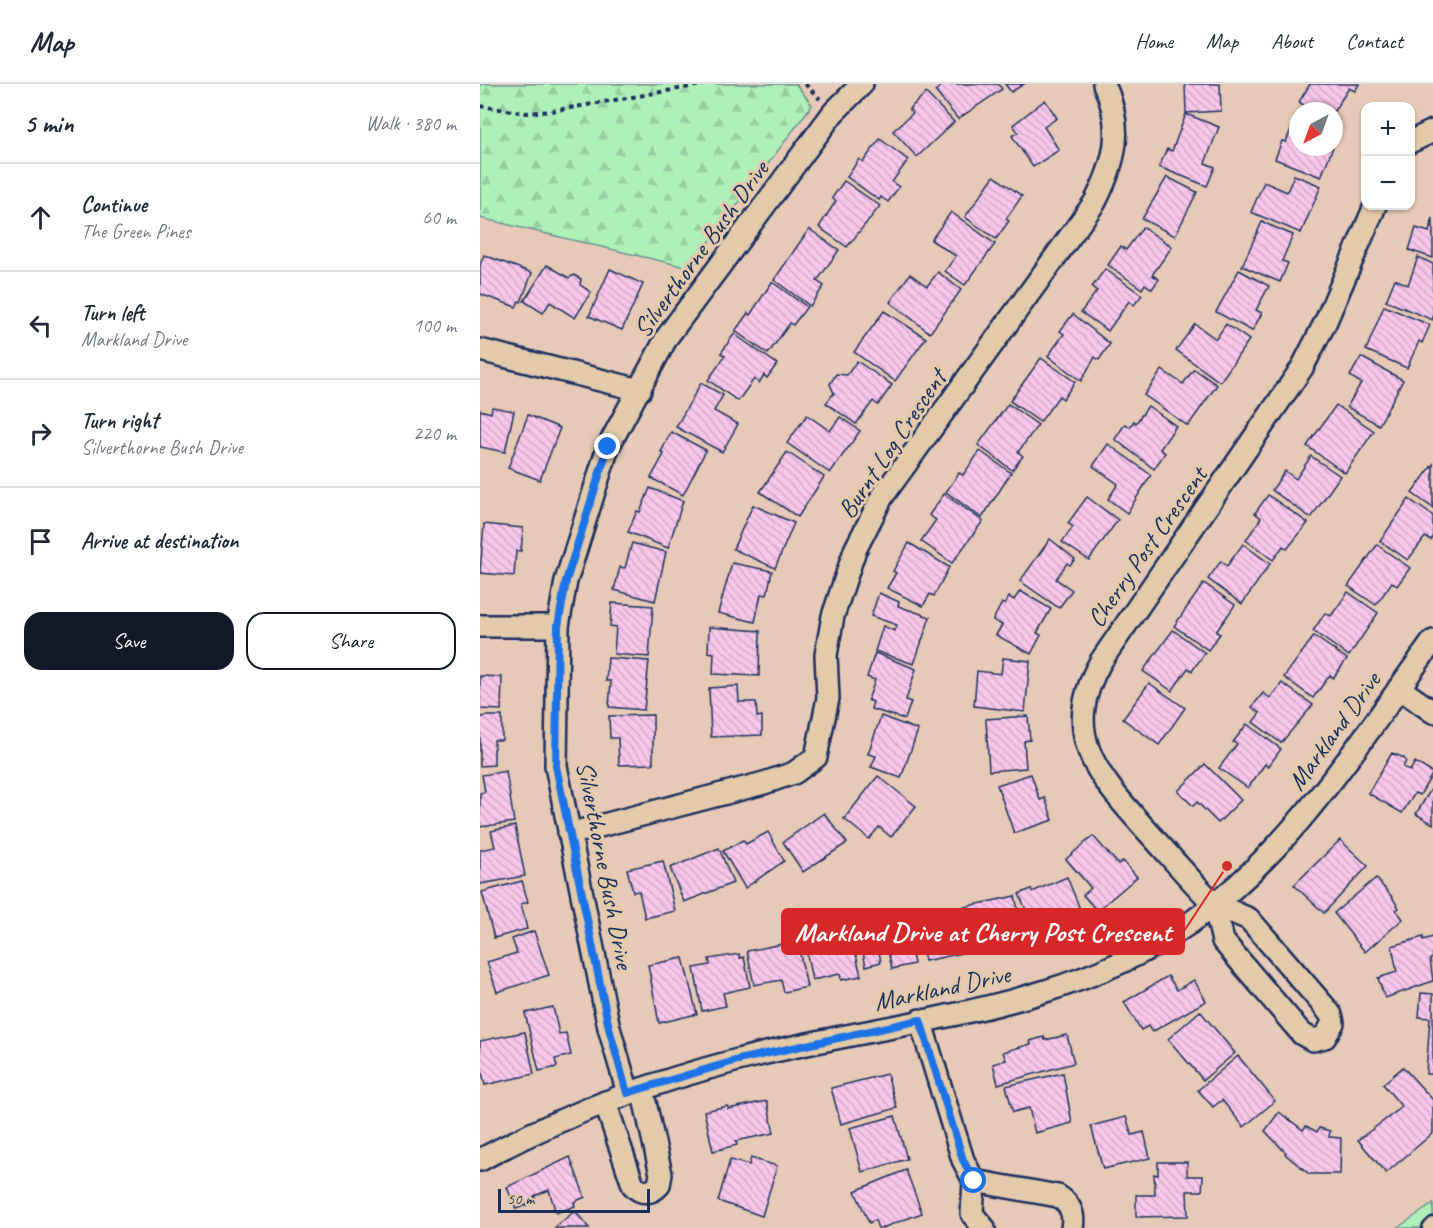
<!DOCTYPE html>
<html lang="en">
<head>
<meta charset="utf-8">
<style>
  :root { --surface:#fff; --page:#f6f6f7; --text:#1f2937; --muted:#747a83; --line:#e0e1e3; --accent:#111827 }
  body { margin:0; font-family:Caveat,sans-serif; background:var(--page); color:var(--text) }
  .controls { position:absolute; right:18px; top:18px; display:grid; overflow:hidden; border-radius:12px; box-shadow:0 2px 4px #0004 }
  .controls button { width:54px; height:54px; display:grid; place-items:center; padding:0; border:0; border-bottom:2px solid var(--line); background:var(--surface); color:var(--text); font:30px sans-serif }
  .compass { position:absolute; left:809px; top:18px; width:54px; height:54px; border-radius:50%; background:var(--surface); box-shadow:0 2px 4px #0004; rotate:221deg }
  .scale { position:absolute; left:18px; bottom:15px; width:152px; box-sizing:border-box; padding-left:6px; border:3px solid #1b2f5e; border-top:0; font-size:16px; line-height:21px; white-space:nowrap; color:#1b2f5e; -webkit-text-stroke:4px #e2caaa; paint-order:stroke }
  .stop { position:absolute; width:18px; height:18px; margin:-14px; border:4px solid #1a73e8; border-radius:50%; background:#fff }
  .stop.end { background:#1a73e8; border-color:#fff; box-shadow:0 2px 6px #0008 }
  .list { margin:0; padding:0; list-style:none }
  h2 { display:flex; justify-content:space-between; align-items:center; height:78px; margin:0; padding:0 24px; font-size:26px }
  h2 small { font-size:20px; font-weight:400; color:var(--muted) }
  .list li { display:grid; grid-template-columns:39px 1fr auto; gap:18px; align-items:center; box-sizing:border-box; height:108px; padding:0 24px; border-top:2px solid var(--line) }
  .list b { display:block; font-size:22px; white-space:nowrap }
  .list p { margin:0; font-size:20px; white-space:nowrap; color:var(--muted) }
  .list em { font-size:20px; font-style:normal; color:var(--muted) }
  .actions { display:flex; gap:12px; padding:18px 24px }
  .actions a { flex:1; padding:14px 0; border:2px solid var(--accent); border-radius:18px; text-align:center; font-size:21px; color:var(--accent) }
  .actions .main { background:var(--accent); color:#fff }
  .icon { flex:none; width:33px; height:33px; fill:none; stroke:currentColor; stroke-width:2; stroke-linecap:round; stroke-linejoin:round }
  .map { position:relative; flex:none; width:953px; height:1144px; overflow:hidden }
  header { display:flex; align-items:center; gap:36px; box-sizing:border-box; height:84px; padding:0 30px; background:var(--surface); border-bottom:2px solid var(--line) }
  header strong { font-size:28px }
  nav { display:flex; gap:33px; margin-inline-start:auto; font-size:21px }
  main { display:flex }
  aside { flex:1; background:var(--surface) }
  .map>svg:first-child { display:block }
  .green { fill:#aff0b9; stroke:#65908c; stroke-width:1.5 }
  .forest { fill:url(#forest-firs); stroke:#65908c; stroke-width:1.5 }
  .building { fill:url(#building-back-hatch); stroke:#1b2f5e; stroke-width:1.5 }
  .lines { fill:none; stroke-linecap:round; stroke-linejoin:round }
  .service-casing { stroke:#1b2f5e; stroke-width:15 }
  .minor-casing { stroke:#1b2f5e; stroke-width:26 }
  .path { stroke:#1b2f5e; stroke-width:4; stroke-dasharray:4.5 4.5; stroke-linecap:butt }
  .service { stroke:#e2caaa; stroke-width:10 }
  .minor { stroke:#e2caaa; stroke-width:21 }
  .route { stroke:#1a73e8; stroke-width:8 }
  .labels { text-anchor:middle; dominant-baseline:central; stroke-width:6; stroke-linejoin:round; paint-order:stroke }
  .street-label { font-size:26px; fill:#1b2f5e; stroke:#e2caaa }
  .leader { fill:none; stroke:#d62828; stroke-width:2 }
  .callout-dot { fill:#d62828; stroke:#e2caaa; stroke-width:2 }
  .callout { fill:#d62828; stroke:#d62828; stroke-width:2 }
  .callout-label { font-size:27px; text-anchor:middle; font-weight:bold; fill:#fff }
</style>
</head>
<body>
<header>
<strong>Map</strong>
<nav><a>Home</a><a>Map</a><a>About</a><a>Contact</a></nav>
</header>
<main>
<aside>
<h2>5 min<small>Walk · 380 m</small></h2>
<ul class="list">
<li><svg class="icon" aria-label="ahead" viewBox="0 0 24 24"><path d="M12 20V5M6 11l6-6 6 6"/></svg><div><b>Continue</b><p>The Green Pines</p></div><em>60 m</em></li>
<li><svg class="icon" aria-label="left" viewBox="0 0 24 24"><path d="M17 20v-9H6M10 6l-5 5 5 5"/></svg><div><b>Turn left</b><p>Markland Drive</p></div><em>100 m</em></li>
<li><svg class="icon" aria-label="right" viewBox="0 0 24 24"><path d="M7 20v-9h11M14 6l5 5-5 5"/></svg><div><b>Turn right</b><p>Silverthorne Bush Drive</p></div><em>220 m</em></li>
<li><svg class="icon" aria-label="arrive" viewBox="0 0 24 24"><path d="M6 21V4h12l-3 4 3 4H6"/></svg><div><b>Arrive at destination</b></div></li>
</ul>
<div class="actions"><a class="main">Save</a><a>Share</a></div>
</aside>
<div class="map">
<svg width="953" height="1144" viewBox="0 0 953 1144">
  <defs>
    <pattern id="forest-firs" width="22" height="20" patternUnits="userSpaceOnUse" patternTransform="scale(1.5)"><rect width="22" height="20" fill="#aff0b9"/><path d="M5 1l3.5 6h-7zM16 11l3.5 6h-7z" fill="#96cea1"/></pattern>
    <pattern id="building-back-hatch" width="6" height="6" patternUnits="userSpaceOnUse" patternTransform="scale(1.5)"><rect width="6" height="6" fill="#f7c6e8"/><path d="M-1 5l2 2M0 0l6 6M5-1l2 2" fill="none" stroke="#d3aac9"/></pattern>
  </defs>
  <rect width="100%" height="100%" fill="#e6c9b6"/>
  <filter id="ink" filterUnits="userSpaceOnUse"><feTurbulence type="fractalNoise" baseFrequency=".0167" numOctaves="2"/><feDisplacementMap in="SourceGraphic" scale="12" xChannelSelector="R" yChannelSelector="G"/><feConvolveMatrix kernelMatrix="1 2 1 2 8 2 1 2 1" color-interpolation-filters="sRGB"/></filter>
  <g filter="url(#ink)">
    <path class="green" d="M953,1119V1144H917L950,1122Z"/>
    <path class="forest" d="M0,0H316L332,21L210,184L0,134Z"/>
    <g class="building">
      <path d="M464,0H518L522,5L478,35L455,7Z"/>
      <path d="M525,0H544L531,8Z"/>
      <path d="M705,0H740L741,27L706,29Z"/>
      <path d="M830,0H879L875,7L869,4L854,27H833L819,18Z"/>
      <path d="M446,9L474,38L437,73L413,47L433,29L429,25Z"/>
      <path d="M565,16L577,34L564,43L579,66L553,83L532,52L538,48L533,41Z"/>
      <path d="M706,30L739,43L725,79L735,83L727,102L679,83L687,65L692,67Z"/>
      <path d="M816,32L818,63H853L841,93L795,75L802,57L806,58Z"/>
      <path d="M400,55L428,76L412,98L419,103L408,118L401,113L399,116L367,93L379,75L383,78Z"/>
      <path d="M814,91L841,102L821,149L771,128L784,98L807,108Z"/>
      <path d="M514,92L542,112L526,135L529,137L516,155L485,133Z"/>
      <path d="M687,93L717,108L695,152L662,135Z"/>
      <path d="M364,97L400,122L367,163L339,143L356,117L352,114Z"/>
      <path d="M471,128L515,160L485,201L465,187L476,172L451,156Z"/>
      <path d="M953,134V174L929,166L936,144L949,148Z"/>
      <path d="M782,138L813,151L802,177L808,179L800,198L762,182Z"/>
      <path d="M663,143L692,163L672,191L679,195L672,205L665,200L662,205L628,181L641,162L646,166Z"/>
      <path d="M329,145L359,166L337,197L344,202L330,222L294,196Z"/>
      <path d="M4,171L52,189L41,218L39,217L36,223L0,210V181Z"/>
      <path d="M938,173L953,180V236L906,217L915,195L928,201Z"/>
      <path d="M67,181L89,194L94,191L101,195L100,201L111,208L95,234L70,218L63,229L44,217Z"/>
      <path d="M130,185L163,200L142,246L109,232Z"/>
      <path d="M625,185L662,211L654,221L649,217L628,247L601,228L617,207L612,203Z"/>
      <path d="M759,186L789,202L776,226L782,229L772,247L736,228Z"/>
      <path d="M458,188L481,206L450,249L410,218L430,190L447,202Z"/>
      <path d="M292,198L327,223L313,241L310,239L288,270L255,247L268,229L270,231Z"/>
      <path d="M904,222L950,241L942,259L939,257L927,284L886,266Z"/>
      <path d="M404,227L446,254L415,297L374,268Z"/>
      <path d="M593,230L630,260L619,276L615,273L601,297L568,272L584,250L580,247Z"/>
      <path d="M715,240L736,255L746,240L769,256L740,298L696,266Z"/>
      <path d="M254,250L297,280L287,294L284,291L279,299L274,295L258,317L228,296L245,272L241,269Z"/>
      <path d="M881,273L923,296L899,341L867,323L881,299L870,292Z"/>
      <path d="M561,274L595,298L583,315L579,312L560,338L530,317Z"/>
      <path d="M377,277L412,301L398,321L393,317L376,340L346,319L354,309L350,300L356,290L367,291Z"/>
      <path d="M714,285L737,301L708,342L664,311L682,286L703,300Z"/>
      <path d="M221,299L243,311L234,327L258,340L242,368L196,343Z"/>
      <path d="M528,320L558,341L538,368L543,372L532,386L498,361Z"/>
      <path d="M856,321L894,347L865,389L827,362Z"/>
      <path d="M668,322L696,342L680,365L685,369L674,385L635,355L645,340L650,343L654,337L656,339Z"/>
      <path d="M12,323L34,327L25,368L0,363V326L11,329Z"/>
      <path d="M48,331L80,344L60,396L28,384Z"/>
      <path d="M327,331L350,347L360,333L380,347L350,389L307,359Z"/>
      <path d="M191,348L226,366L203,411L171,394L184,370L181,368Z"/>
      <path d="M628,360L671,391L647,429L628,415L638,400L613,382Z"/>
      <path d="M500,367L531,389L502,434L466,408L479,389L483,391Z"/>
      <path d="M307,368L344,393L318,433L280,408Z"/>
      <path d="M831,372L860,392L831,434L792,406L805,387L816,395Z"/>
      <path d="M953,380V424L932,409Z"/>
      <path d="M170,404L203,417L188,464L148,448L157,427L160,428Z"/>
      <path d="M464,410L503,437L472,479L441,457L456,436L449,431Z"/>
      <path d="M788,411L828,439L807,465L803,462L793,476L766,456L781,434L775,429Z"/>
      <path d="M607,413L638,436L609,476L582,458L593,443L588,439Z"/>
      <path d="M929,415L953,432V453L951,456L945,453L928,476L900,457Z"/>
      <path d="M273,421L314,439L295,484L253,465Z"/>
      <path d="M4,440L43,444L41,467H36L34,492L0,489Z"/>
      <path d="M570,455L595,475L590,481L587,479L576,495L592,506L579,524L540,497Z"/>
      <path d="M152,459L186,468L175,517L134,506L140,483L145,484Z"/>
      <path d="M429,459L469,483L454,512L450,510L443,522L407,504L416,489L413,487Z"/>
      <path d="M763,460L790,480L762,520L728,495L741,477L747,482Z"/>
      <path d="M897,461L930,484L917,502L912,498L896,521L868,502Z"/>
      <path d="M252,479L292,487L287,511L281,510L275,538L238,529Z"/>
      <path d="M724,499L755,521L736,548L740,550L728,566L694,542Z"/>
      <path d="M540,507L571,525L557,549L561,551L551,570L516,551L522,541L513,536L522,519L525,521L529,513L534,516Z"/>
      <path d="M868,508L898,529L869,572L833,547L845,529L851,532Z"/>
      <path d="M399,509L419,518L418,522L450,533L434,580L395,567L403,542L415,547L417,541L391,532Z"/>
      <path d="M132,519L173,522L169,573L134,570L136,543L130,542Z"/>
      <path d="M229,543L280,547L279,592L233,590L234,569L228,568Z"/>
      <path d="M693,546L725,569L712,587L708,584L692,607L663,587Z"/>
      <path d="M834,552L867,575L853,594L850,591L833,614L804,593Z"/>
      <path d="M395,569L436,585L426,616L431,618L425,635L391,625L393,618L388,616L395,596L387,593Z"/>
      <path d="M128,574L169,577L164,626L129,623L131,597H126Z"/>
      <path d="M523,574L550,577L545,628L494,622L497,587L521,590Z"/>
      <path d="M0,592L22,593L21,626L0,625Z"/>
      <path d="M669,599L705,624L679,661L643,635Z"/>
      <path d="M802,599L833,621L801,659L773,638L780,629L772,623L783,609L790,614Z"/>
      <path d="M258,602L259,618H276L277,633L282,632V651L231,653L229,604Z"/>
      <path d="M173,631V680L139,681L138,654H130L129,632Z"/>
      <path d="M5,632H22V656H14V681L0,682V634Z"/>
      <path d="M401,632L438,646L421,694L391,683L396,672L388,670Z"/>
      <path d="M548,632L550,656L544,657L546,684L509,687L506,635Z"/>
      <path d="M767,640L801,665L788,683L785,680L768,704L739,684L757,660L753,658Z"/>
      <path d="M912,669L924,674L926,677L923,683L930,687L935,678L953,689L940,711L935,709L922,729L888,709Z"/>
      <path d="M725,680L761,716L738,739L717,718L713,722L698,707Z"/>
      <path d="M26,687L34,738L0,743V709L5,708L2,691Z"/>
      <path d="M551,690L560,716L565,714L573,736L534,749L517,701Z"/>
      <path d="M398,692L436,722L411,753L399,743L389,755L364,735Z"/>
      <path d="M953,702V740L936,730Z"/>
      <path d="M344,729L367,759L323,788L303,758Z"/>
      <path d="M35,742L45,792L0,800V766L15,763L11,747Z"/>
      <path d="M288,748L304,777L265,804L243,767L263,756L266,760Z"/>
      <path d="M613,752L638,780L643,777L657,793L617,827L603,811L611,804L586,775Z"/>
      <path d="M860,756L888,782L844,829L814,801Z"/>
      <path d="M239,764L253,799L204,818L190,784Z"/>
      <path d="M183,777L195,827L165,834L159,807L153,808L147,785Z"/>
      <path d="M587,793L600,825L575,836L576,839L556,848L539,810L551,805L552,808Z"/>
      <path d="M896,794L912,813L919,824L916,826L923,835L885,868L854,829Z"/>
      <path d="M42,797L48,818L41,820L47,845L14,854L2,808Z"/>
      <path d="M535,812L542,846L514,852L516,860L494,865L484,823Z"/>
      <path d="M478,829L487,868L445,877L437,838Z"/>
      <path d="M419,832L425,857L429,856L434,880L412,885L408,866L399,868L401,878L386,882L377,841Z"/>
      <path d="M54,847L69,891L17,908L7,878L37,869L32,855Z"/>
      <path d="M943,853V856L953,853V874L950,875L953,897L905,914L898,894L917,888L912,862Z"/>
      <path d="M373,857L381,892L361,896L360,890L332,896L326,866Z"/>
      <path d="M307,859L308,863L318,861L327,903L304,908L301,896L274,901L267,867Z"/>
      <path d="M259,870L260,874L264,873L270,903L243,909L246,922L222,927L214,884L230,881L229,875Z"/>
      <path d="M203,874L217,930L179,939L168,881Z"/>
      <path d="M688,892L697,906L714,896L726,917L672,948L668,942L661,946L644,918Z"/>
      <path d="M941,909L953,910V990H946L950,934L939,933Z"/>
      <path d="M73,923L79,950L86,949L91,971L75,975L77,983L59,987L45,929Z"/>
      <path d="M720,927L755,969L723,996L688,955Z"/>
      <path d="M45,948L54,990L5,1001L0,980V957Z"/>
      <path d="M587,951L594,979L518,1000L513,980L526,976L523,968L551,960L550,957L564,953L565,956Z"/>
      <path d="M758,972L795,1017L764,1043L742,1016L733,1023L718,1006Z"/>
      <path d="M923,983L953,1016V1049L906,1089L878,1056L922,1023L903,1000Z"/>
      <path d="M583,989L592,1039L555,1049L549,1024L533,1028L526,1002Z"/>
      <path d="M407,990L417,1024L361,1040L351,1004Z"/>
      <path d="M287,1017L294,1049L256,1057L257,1061L233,1067L224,1027L248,1022V1025Z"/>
      <path d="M799,1028L823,1046L826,1042L837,1048L839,1044L850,1047L849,1053L861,1054L860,1090H829L805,1070L806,1069L785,1047Z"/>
      <path d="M415,1032L427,1075L382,1088L370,1044Z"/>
      <path d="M646,1033L652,1051L664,1048L670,1074L623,1085L611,1042Z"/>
      <path d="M90,1073L105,1113L94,1118L95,1122L76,1129L69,1106L54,1112L56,1117L36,1125L27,1103Z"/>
      <path d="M271,1074L297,1082L282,1132L238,1117L250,1076L269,1081Z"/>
      <path d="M678,1078H707V1092H723L722,1107H707L708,1132L656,1133V1111H675L674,1090L678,1091Z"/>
      <path d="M426,1086L442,1129L402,1144H398L395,1136L389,1139L375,1107Z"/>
      <path d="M95,1127L109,1144H74Z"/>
    </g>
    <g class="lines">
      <defs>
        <path id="service" d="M948,1144L953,1139"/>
        <g id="minor">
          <path d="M930,58L953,47"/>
          <path d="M0,266L160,306"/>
          <path d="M0,542H78"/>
          <path d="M919,604L953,628"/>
          <path d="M89,750L284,699L314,689L336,673L348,614L346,571L353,532L375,466L402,413L615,118C636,77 644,44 624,0"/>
          <path d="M734,820C712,798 691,773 669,749C620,694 578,652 621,577L822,284L846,237L895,122"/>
          <path d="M734,820L769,835L844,922L851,931L853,939L845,953L833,956L822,950L743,857Z"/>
          <path d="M440,936L483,1076L494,1097L578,1112C590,1120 595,1129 592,1144"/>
          <path d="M148,1009L129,944L76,682L78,542L86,497L128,363L187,253L353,29L382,0"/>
          <path d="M125,1018L153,1101C161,1110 171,1110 179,1101L181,1090L162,1005"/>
          <path d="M0,1076C81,1032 169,999 258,976C408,936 581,930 710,839C813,766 880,657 953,557"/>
          <path d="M494,1097L492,1130L504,1144"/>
        </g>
      </defs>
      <use href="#service" class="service-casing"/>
      <use href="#minor" class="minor-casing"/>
      <g class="path">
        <path d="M325,0L340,15"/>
        <path d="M0,22L46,29L72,27L227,0"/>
      </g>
      <use href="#service" class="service"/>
      <use href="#minor" class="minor"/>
    </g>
  </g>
  <g class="lines" filter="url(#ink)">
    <path class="route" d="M128,363L86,497L78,542L76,682L129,944L147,1009L258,976L440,936L483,1076L494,1097"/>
  </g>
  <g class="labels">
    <g class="street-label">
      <text transform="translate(221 165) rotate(-54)">Silverthorne Bush Drive</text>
      <text transform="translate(412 360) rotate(-56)">Burnt Log Crescent</text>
      <text transform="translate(667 463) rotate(-55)">Cherry Post Crescent</text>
      <text transform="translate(854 647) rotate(-54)">Markland Drive</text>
      <text transform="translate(125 781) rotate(79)">Silverthorne Bush Drive</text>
      <text transform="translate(462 904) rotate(-12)">Markland Drive</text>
    </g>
  </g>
  <path class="leader" d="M747 782L704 847"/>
  <circle class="callout-dot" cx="747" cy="782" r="6"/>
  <rect class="callout" x="302" y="825" width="402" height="45" rx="6"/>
  <g class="callout-label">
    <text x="503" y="857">Markland Drive at Cherry Post Crescent</text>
  </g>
</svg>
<div class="controls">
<button>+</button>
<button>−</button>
</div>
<svg class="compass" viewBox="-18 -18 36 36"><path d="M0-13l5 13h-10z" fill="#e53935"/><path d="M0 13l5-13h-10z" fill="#747a83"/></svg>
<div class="scale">50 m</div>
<div class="stop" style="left:494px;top:1097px"></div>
<div class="stop end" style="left:128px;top:363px"></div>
</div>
</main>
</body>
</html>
